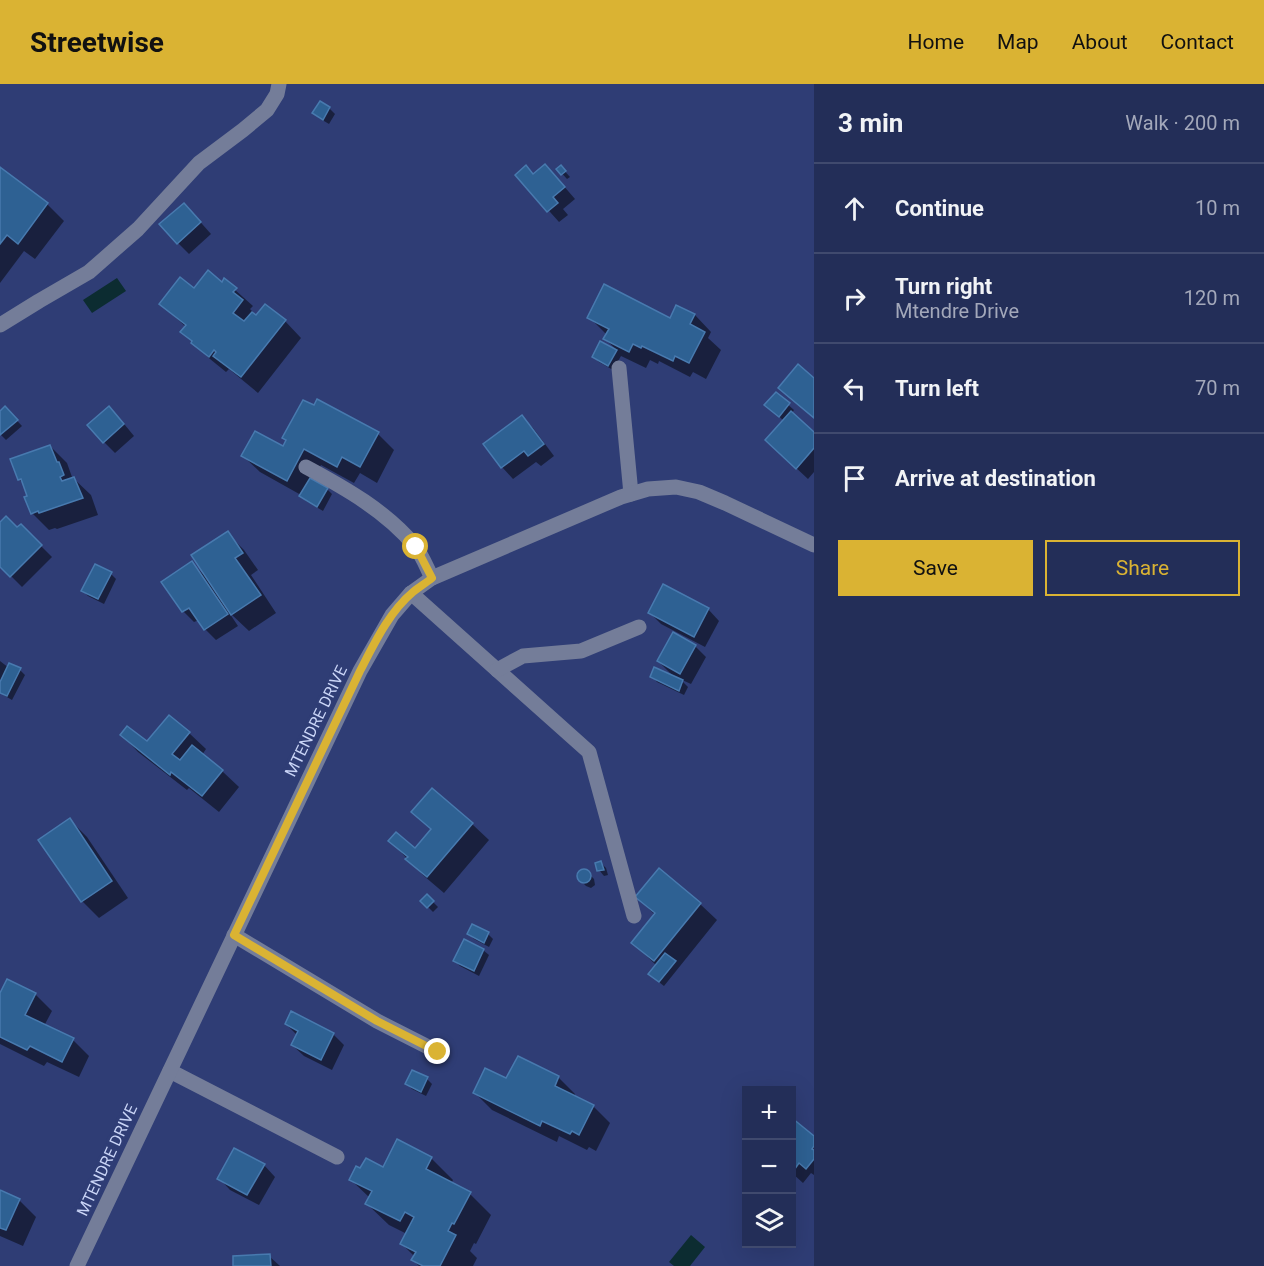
<!DOCTYPE html>
<html lang="en">
<head>
<meta charset="utf-8">
<style>
  :root { --surface:#232e58; --page:#2f3a61; --text:#f1f3f6; --muted:#a3a8ba; --line:#404a6e; --accent:#dab333 }
  body { margin:0; font-family:Roboto,sans-serif; background:var(--page); color:var(--text) }
  .controls { position:absolute; right:18px; bottom:18px; display:grid; overflow:hidden; border-radius:0px; box-shadow:0 6px 24px #0002 }
  .controls button { width:54px; height:54px; display:grid; place-items:center; padding:0; border:0; border-bottom:2px solid var(--line); background:var(--surface); color:var(--text); font:30px sans-serif }
  .stop { position:absolute; width:18px; height:18px; margin:-14px; border:4px solid #dab333; border-radius:50%; background:#fff }
  .stop.end { background:#dab333; border-color:#fff; box-shadow:0 2px 6px #0008 }
  .list { margin:0; padding:0; list-style:none }
  h2 { display:flex; justify-content:space-between; align-items:center; height:78px; margin:0; padding:0 24px; font-size:26px }
  h2 small { font-size:20px; font-weight:400; color:var(--muted) }
  .list li { display:grid; grid-template-columns:39px 1fr auto; gap:18px; align-items:center; box-sizing:border-box; height:90px; padding:0 24px; border-top:2px solid var(--line) }
  .list b { display:block; font-size:22px; white-space:nowrap }
  .list p { margin:0; font-size:20px; white-space:nowrap; color:var(--muted) }
  .list em { font-size:20px; font-style:normal; color:var(--muted) }
  .actions { display:flex; gap:12px; padding:18px 24px }
  .actions a { flex:1; padding:14px 0; border:2px solid var(--accent); border-radius:0px; text-align:center; font-size:21px; color:var(--accent) }
  .actions .main { background:var(--accent); color:#111 }
  .icon { flex:none; width:33px; height:33px; fill:none; stroke:currentColor; stroke-width:2; stroke-linecap:round; stroke-linejoin:round }
  .map { position:relative; flex:none; width:814px; height:1182px; overflow:hidden }
  header { display:flex; align-items:center; gap:36px; box-sizing:border-box; height:84px; padding:0 30px; background:var(--accent); color:#111 }
  header strong { font-size:28px }
  nav { display:flex; gap:33px; margin-inline-start:auto; font-size:21px }
  main { display:flex }
  aside { flex:1; background:var(--surface) }
  .map>svg:first-child { display:block }
  .water { fill:#0c2c31 }
  .shadow { fill:#0007 }
  .building { fill:#2e6193; stroke:#487aaf; stroke-width:1.5 }
  .lines { fill:none; stroke-linecap:round; stroke-linejoin:round }
  .minor { stroke:#747d99; stroke-width:15 }
  .route { stroke:#dab333; stroke-width:8 }
  .labels { text-anchor:middle; dominant-baseline:central; stroke-width:6; stroke-linejoin:round; paint-order:stroke }
  .street-label { font-size:16px; fill:#cad5f7; stroke:#2f3d75 }
</style>
</head>
<body>
<header>
<strong>Streetwise</strong>
<nav><a>Home</a><a>Map</a><a>About</a><a>Contact</a></nav>
</header>
<main>
<div class="map">
<svg width="814" height="1182" viewBox="0 0 814 1182">
  <rect width="100%" height="100%" fill="#2f3d75"/>
  <g class="water">
    <path d="M117,194L126,207L92,229L83,216Z"/>
    <path d="M691,1151L705,1163L690,1182H674L669,1178Z"/>
  </g>
  <g class="shadow">
    <path d="M320,19L329,24L335,30L329,40L319,34L314,29Z"/>
    <path d="M561,83L570,93L567,95L558,85Z"/>
    <path d="M0,85L47,120L64,137L35,175L24,167L0,199Z"/>
    <path d="M517,91L556,93L575,115L563,125L568,131L559,138Z"/>
    <path d="M195,132L211,150L189,170L178,159Z"/>
    <path d="M224,196L253,222L250,225L257,232L285,237L301,254L258,309L229,285L226,288L210,275L182,248L186,243L161,220L194,207L222,200Z"/>
    <path d="M677,223L695,231L711,248L708,254L721,266L706,295L693,288L690,293L659,277L658,280L650,276L646,284L621,272L613,286L599,278L593,273L601,259L618,267L605,255L607,251L589,233L671,236Z"/>
    <path d="M776,310L794,326L791,330L814,350V388L808,395L778,367L784,337L772,326Z"/>
    <path d="M5,324L22,342L6,356L0,350V329Z"/>
    <path d="M521,333L533,344L554,372L541,382L536,378L513,395L502,383L485,360Z"/>
    <path d="M120,335L134,352L115,369L104,358Z"/>
    <path d="M378,350L394,366L377,399L360,389L354,399L321,381L312,397L327,405L332,410L323,427L306,417L301,412V411L260,388L243,372L284,364L287,358L284,354Z"/>
    <path d="M50,362L67,379L72,393L91,411L98,431L57,445L55,444L49,446L32,429L29,413L25,401L19,395Z"/>
    <path d="M0,440L18,445L21,442L52,473L22,503L0,481Z"/>
    <path d="M227,449L244,466L258,486L251,491L276,529L249,547L231,530H230L238,542L216,556L205,545L199,536L194,538L183,527L192,479L203,490L204,489Z"/>
    <path d="M111,490L116,495L104,520L88,512L83,507Z"/>
    <path d="M708,525L719,537L705,563L661,540L650,529Z"/>
    <path d="M695,562L706,573L691,600L680,595L688,603L684,611L657,598L652,592L675,594L658,577Z"/>
    <path d="M0,577L9,584L20,586L25,591L12,616L0,609Z"/>
    <path d="M189,649L206,665L202,671L222,687L239,703L219,728L189,704L187,706L138,668L122,651L148,659Z"/>
    <path d="M413,728L472,740L489,756L444,809L424,792L390,757L415,766L432,746Z"/>
    <path d="M70,736L87,753L128,814L99,834L82,817Z"/>
    <path d="M601,779L606,784L608,791L604,792L599,786Z"/>
    <path d="M581,788H586L588,789L594,795L595,801L591,804L586,802L580,796L579,792Z"/>
    <path d="M427,812L438,823L433,828L422,817Z"/>
    <path d="M637,813L700,820L717,836L664,902L655,895L657,882L633,859L655,831Z"/>
    <path d="M469,850H488L493,855L489,863L474,855Z"/>
    <path d="M483,866L489,871L479,892L460,882L455,877Z"/>
    <path d="M35,910L52,927L44,942L73,956L89,972L79,993L47,978L44,982L0,960V912Z"/>
    <path d="M286,940L333,950L344,961L332,986L304,972L292,961L297,951Z"/>
    <path d="M413,988L427,995L432,1000L426,1012L412,1005L407,1000Z"/>
    <path d="M558,993L575,1010L574,1013L593,1022L610,1039L596,1067L589,1063L587,1066L559,1052L557,1058L492,1026L475,1009L507,996Z"/>
    <path d="M792,1036L814,1054V1091L811,1089L803,1099L792,1089Z"/>
    <path d="M431,1074L453,1096L451,1100L470,1110L491,1131L476,1160L474,1159L470,1167L477,1174L473,1182H419L413,1176L415,1173L402,1160L407,1150L389,1141L367,1120L370,1114L351,1096L383,1085Z"/>
    <path d="M264,1081L275,1093L259,1121L230,1106L219,1094Z"/>
    <path d="M0,1105L4,1109L19,1116L36,1133L23,1162L0,1152Z"/>
    <path d="M269,1172L280,1182H235Z"/>
  </g>
  <g class="building">
    <path d="M320,17L330,23L323,36L312,29Z"/>
    <path d="M545,80L565,103L553,113L558,119L547,128L515,91L526,81L533,90Z"/>
    <path d="M561,81L566,87L561,91L556,85Z"/>
    <path d="M0,83L48,119L18,160L7,151L0,160Z"/>
    <path d="M184,119L201,138L177,160L159,140Z"/>
    <path d="M208,186L222,198L224,194L237,204L233,208L243,216L233,229L244,237L252,228L256,231L265,220L286,236L241,293L213,272L216,268L214,266L209,273L191,259L192,257L180,248L186,241L159,220L180,193L194,204Z"/>
    <path d="M604,200L670,234L676,221L695,230L690,240L705,248L689,279L675,272L673,277L642,262L641,264L633,260L629,268L603,255L609,245L587,234Z"/>
    <path d="M600,257L617,266L608,282L592,273Z"/>
    <path d="M798,280L814,294V334L778,304Z"/>
    <path d="M776,308L790,319L779,333L764,321Z"/>
    <path d="M317,315L379,348L360,383L342,373L337,383L304,365L287,397L241,372L255,347L283,362L286,356L282,354L303,316L314,321Z"/>
    <path d="M5,322L18,336L0,351V327Z"/>
    <path d="M109,322L124,340L103,359L87,341Z"/>
    <path d="M791,327L814,348V364L796,385L765,356Z"/>
    <path d="M522,331L544,360L528,372L524,367L501,384L483,360Z"/>
    <path d="M50,361L57,378H59L64,391L60,393L62,397L74,393L83,414L39,429L38,427L31,430L24,413L27,412L21,395L18,396L10,375Z"/>
    <path d="M310,394L328,404L317,423L299,412Z"/>
    <path d="M6,432L17,443L21,440L42,461L10,493L0,483V438Z"/>
    <path d="M228,447L243,469L235,474L261,511L231,531L191,471Z"/>
    <path d="M192,477L228,530L204,546L189,524L182,528L161,498Z"/>
    <path d="M95,480L112,488L98,515L81,507Z"/>
    <path d="M663,500L709,524L694,553L648,529Z"/>
    <path d="M673,548L696,561L680,590L657,577Z"/>
    <path d="M9,579L21,584L7,612L0,609V598Z"/>
    <path d="M654,583L683,596L679,607L650,593Z"/>
    <path d="M169,631L190,648L172,670L180,676L192,661L223,686L202,712L171,688L170,691L120,651L127,642L147,657Z"/>
    <path d="M432,704L473,739L427,793L405,775L408,773L388,757L396,748L415,764L431,745L411,728Z"/>
    <path d="M70,734L112,797L81,818L38,756Z"/>
    <path d="M601,777L604,786L597,787L595,779Z"/>
    <path d="M659,784L701,819L654,877L631,859L655,829L635,813Z"/>
    <circle cx="584" cy="792" r="7"/>
    <path d="M427,810L434,817L427,824L420,817Z"/>
    <path d="M472,840L489,848L484,859L467,850Z"/>
    <path d="M464,855L484,865L474,887L453,877Z"/>
    <path d="M665,869L676,877L659,898L648,890Z"/>
    <path d="M7,895L36,909L25,931L74,954L62,978L30,962L27,966L0,953V909Z"/>
    <path d="M291,927L334,949L321,976L291,961L298,947L285,940Z"/>
    <path d="M518,972L559,992L555,1002L594,1021L579,1051L572,1047L570,1050L542,1037L540,1042L473,1009L485,984L506,994Z"/>
    <path d="M412,986L428,993L421,1008L405,1000Z"/>
    <path d="M792,1034L814,1052V1062L812,1065L814,1066V1075L806,1085L799,1079L792,1089Z"/>
    <path d="M397,1055L432,1073L426,1085L471,1108L454,1140L452,1139L448,1147L456,1151L440,1182H423L411,1176L416,1168L400,1160L414,1133L405,1128L400,1137L365,1120L372,1107L349,1096L356,1082L360,1084L366,1074L383,1083Z"/>
    <path d="M234,1064L265,1080L247,1111L217,1095Z"/>
    <path d="M0,1106L20,1115L6,1146L0,1144Z"/>
    <path d="M270,1170L271,1182H233V1172Z"/>
  </g>
  <g class="lines">
    <g class="minor">
      <path d="M0,241L39,217L89,188L138,145L199,79L243,46L267,26L277,10L279,0"/>
      <path d="M619,284L631,410"/>
      <path d="M306,383C345,404 386,427 415,462C422,471 427,484 432,494"/>
      <path d="M411,509L589,668L634,832"/>
      <path d="M497,586L523,572L581,567L639,543"/>
      <path d="M234,851L377,937L438,968"/>
      <path d="M170,987L337,1073"/>
      <path d="M77,1182L360,587L392,531L411,509L432,494L621,413L648,405L676,403L699,408L725,419L814,461"/>
    </g>
  </g>
  <g class="lines">
    <path class="route" d="M416,463L432,494C426,499 419,503 413,508C389,528 374,560 360,587L234,851L377,937L438,968"/>
  </g>
  <g class="labels">
    <g class="street-label">
      <text transform="translate(316 637) rotate(-64)">MTENDRE DRIVE</text>
      <text transform="translate(107 1076) rotate(-65)">MTENDRE DRIVE</text>
    </g>
  </g>
</svg>
<div class="controls">
<button>+</button>
<button>−</button>
<button><svg class="icon" aria-label="layers" viewBox="0 0 24 24"><path d="M12 4l9 5-9 5-9-5zM3 14l9 5 9-5"/></svg></button>
</div>
<div class="stop" style="left:416px;top:463px"></div>
<div class="stop end" style="left:438px;top:968px"></div>
</div>
<aside>
<h2>3 min<small>Walk · 200 m</small></h2>
<ul class="list">
<li><svg class="icon" aria-label="ahead" viewBox="0 0 24 24"><path d="M12 20V5M6 11l6-6 6 6"/></svg><div><b>Continue</b></div><em>10 m</em></li>
<li><svg class="icon" aria-label="right" viewBox="0 0 24 24"><path d="M7 20v-9h11M14 6l5 5-5 5"/></svg><div><b>Turn right</b><p>Mtendre Drive</p></div><em>120 m</em></li>
<li><svg class="icon" aria-label="left" viewBox="0 0 24 24"><path d="M17 20v-9H6M10 6l-5 5 5 5"/></svg><div><b>Turn left</b></div><em>70 m</em></li>
<li><svg class="icon" aria-label="arrive" viewBox="0 0 24 24"><path d="M6 21V4h12l-3 4 3 4H6"/></svg><div><b>Arrive at destination</b></div></li>
</ul>
<div class="actions"><a class="main">Save</a><a>Share</a></div>
</aside>
</main>
</body>
</html>
